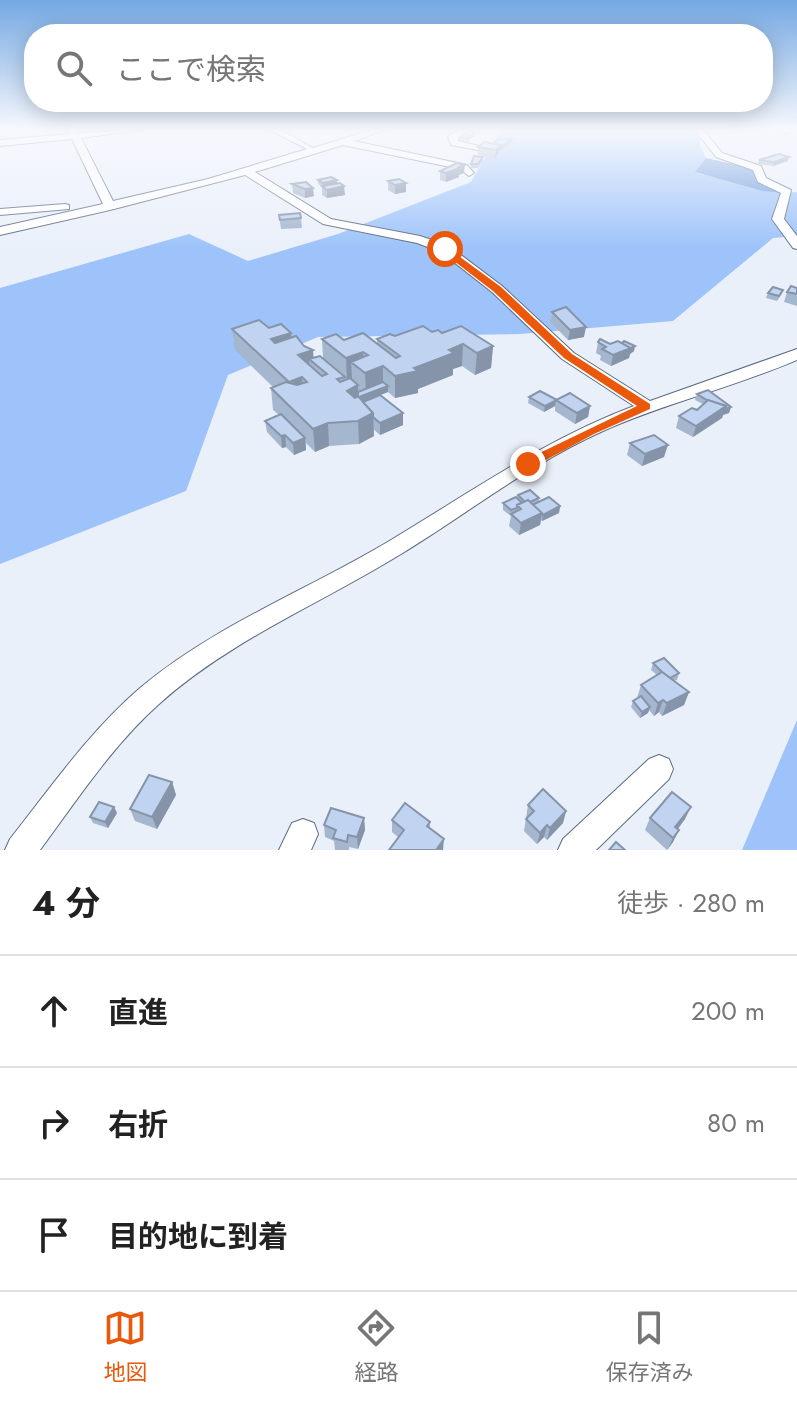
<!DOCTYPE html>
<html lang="ja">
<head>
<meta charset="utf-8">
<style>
  :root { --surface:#fff; --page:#f2f2f2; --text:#222; --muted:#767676; --line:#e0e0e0; --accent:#ea580c }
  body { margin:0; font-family:Jost,"Noto Sans JP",sans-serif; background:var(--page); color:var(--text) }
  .stop { position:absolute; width:24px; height:24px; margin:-18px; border:6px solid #ea580c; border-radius:50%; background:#fff }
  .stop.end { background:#ea580c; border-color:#fff; box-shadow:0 2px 8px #0008 }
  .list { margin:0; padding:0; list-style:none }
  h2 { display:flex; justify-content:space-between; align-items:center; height:104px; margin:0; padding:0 32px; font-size:34px }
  h2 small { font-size:26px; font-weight:400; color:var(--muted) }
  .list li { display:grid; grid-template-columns:52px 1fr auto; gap:24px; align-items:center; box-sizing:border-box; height:112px; padding:0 32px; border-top:2px solid var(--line) }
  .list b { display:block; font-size:30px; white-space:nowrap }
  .list em { font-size:26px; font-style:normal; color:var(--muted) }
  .icon { flex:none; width:44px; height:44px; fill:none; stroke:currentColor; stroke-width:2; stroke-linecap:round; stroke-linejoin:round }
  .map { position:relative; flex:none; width:797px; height:850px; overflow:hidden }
  .search { position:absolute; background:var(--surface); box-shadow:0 4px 20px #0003; left:24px; right:24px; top:24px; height:88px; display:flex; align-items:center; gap:20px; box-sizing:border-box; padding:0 28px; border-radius:32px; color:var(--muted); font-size:30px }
  .sheet { height:440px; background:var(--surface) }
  nav { display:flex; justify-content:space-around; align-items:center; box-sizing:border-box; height:112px; border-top:2px solid var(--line); background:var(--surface); font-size:22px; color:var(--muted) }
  nav a { display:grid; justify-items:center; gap:4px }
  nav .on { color:var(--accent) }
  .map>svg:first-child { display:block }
  .green { fill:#9dc3fa }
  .water { fill:#6796db }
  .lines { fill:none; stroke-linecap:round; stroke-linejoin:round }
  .minor-casing { stroke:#5d6b80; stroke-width:2 }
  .minor { fill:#fff; fill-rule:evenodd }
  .wall { fill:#a5b6cf }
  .shaded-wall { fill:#8694a9 }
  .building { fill:#c0d4f1; stroke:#8694a9; stroke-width:2 }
  .route { fill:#ea580c }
</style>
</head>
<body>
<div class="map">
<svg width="797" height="850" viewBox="0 0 797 850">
  <rect width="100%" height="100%" fill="#eaf0fa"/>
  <g class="green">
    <path d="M501,129H700V145L706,158L696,173L785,193L797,192V236L773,238L673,321L520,334L318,337L228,375L186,491L0,564V288L189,234L248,261L338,234L471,182Z"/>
    <path d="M797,720V850H742Z"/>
  </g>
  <path class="water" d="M706,158L755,169L765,185L785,193L763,191L695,172Z"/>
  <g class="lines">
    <defs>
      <g id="minor">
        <path d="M68,129H77L78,133L148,129L81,138L113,201L208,179L307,149L268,129H279L313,148L374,129H388L354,141L467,165L474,173L469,176L460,169L343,145L255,172L331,219L420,236L449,246L502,286L574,353L650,401L797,349V360C734,387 666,403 603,431C531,463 468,513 401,554C320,604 230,640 159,704C112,746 77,800 40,850H5L10,839C51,787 90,731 140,688C215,625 308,590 391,540C471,492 546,439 634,406L562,359L492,292L441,252L417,243L323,224L245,175L110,210L0,235V227L103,204L72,139L0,146V140L70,134Z"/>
        <path d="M459,129H470L458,138V141L488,148V152L451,145L448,137Z"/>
        <path d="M694,129H703L722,153L761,166L766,178L791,190L784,219L797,236V249L793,248L772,219L781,193L758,182L753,170L716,157Z"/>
        <path d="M777,129H789L790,131L786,134Z"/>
        <path d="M65,204L69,205V209L0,215V209Z"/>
        <path d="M659,755L669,759L673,769L669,779L596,850H558L563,839L649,759Z"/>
        <path d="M303,819L314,823L318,834L311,850H279L292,823Z"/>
      </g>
    </defs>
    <use href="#minor" class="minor-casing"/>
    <use href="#minor" class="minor"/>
  </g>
  <g class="wall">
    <path d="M475,136L466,142L460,141V137Z"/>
    <path d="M511,143L499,151L495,158L478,155V147L493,144Z"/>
    <path d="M483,157V161L478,168H471V164Z"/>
    <path d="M759,160L788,161L773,166L758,164Z"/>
    <path d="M440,171L464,173L459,175V177L446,182L440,180Z"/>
    <path d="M318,180H337V183L345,195L327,198L322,195V186L318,184Z"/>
    <path d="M388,181L406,183V192L395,194L388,190Z"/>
    <path d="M306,182L314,196L305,198L293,193L292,184Z"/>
    <path d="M279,215L301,218L302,228L281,229Z"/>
    <path d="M797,288V306L784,302L787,292Z"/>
    <path d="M768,293L781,295L777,301L766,298Z"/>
    <path d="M552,312L584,337L568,340L550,322Z"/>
    <path d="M269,328L291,333V338L314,358L323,359L322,339L377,344V339L432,332L442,333L493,346L491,368L475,375L462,366L453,369V375L418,389V393L395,398L388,392L381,395L403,425L380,435L373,429L374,436L359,444L329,446L315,452L306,443V450L294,455L286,447L282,448L267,432L265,421L279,415L273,410L271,388L273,387L235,350L232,329Z"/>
    <path d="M598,342L610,344L634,351L630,354L629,358L611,366L600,360L601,356L596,353Z"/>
    <path d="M697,394L731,407L729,413L723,415L722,418L693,437L676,428L679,416L697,410L703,404L695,400Z"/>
    <path d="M529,397L556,400L590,406L588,417L575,424L555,411V406L544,412L528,403Z"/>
    <path d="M630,443L664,457L642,466L627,455Z"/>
    <path d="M518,495L539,498V502L560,506L559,513L542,521L541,520L540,525L519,535L509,526L511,516L503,510V503L517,498Z"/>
    <path d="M653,663L679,673L677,680L674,681L689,692L684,705L662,716L659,712L654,716L649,710L648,713L640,718L631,707L633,701L637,698L641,685L657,675L651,670Z"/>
    <path d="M172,782L176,795L157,829L135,821L130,809Z"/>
    <path d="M528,805L566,811L563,823L547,840L544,837L537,844L524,831Z"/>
    <path d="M114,807L117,813L108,828L93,823L90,817Z"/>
    <path d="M364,818L365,830L358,849L349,847V850H335L334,841L325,837L324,825Z"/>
    <path d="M650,818L685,819L678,829L679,830L673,842L667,850L645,830Z"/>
    <path d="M392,820L430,822V828L398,837L392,832Z"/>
  </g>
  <g class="shaded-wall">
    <path d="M475,132V136L466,142V138Z"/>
    <path d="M512,139L511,143L500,151V147Z"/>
    <path d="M500,145L499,152L495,158L496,150Z"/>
    <path d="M789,157L788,161L773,166L774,162Z"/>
    <path d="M465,165L464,173L459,175V177L446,182V173Z"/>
    <path d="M337,180V184L324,187L323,183Z"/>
    <path d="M406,183V192L395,194V185Z"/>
    <path d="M344,186L345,195L327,198V190Z"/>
    <path d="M313,188L314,196L305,198V189Z"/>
    <path d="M586,327L584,337L568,340L570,330Z"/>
    <path d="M291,333L293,354L273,361L271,339Z"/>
    <path d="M463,344L462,366L453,369V375L418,389V393L395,398V376L414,368L449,350Z"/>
    <path d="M493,346L491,368L475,375L477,353Z"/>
    <path d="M635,346L634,351L630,354L629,358L611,366L613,355Z"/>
    <path d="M313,350L314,364L309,359L310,373L298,355Z"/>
    <path d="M363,352L364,372L351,362L352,378L347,380L346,358Z"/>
    <path d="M383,366V388L388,386V392L358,403L347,391L358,385V398L366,395L365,373Z"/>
    <path d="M302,377L304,400L289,382Z"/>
    <path d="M556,400L555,406L544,412L545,406Z"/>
    <path d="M590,406L588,417L575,424L577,413Z"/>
    <path d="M726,406L731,407L729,413L723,415L722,418L693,437L696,426Z"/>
    <path d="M373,413L374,436L359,444L358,421Z"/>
    <path d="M403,413V425L380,435V423Z"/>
    <path d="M328,423L329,446L315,452L313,429Z"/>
    <path d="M285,435L286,447L282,448L281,436Z"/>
    <path d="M305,438L306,450L294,455L293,443Z"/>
    <path d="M668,445L664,457L642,466L645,454Z"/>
    <path d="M560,506L559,513L542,521L543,515Z"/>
    <path d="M542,513L540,525L519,535L521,523Z"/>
    <path d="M689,692L684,705L662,716L667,703Z"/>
    <path d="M663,700L659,712L654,716L658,703Z"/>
    <path d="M650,707L648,713L640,718L642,712Z"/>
    <path d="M172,782L176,795L157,829L152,817Z"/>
    <path d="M114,807L117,813L108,828L105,822Z"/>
    <path d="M691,807L685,819L670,839L675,827Z"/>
    <path d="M566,811L563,823L547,840L550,828Z"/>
    <path d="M364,818L365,830L358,849L357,837Z"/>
    <path d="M547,825L544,837L537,844L540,833Z"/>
    <path d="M679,830L673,842L667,850L673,838Z"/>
    <path d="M444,839L443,850H436Z"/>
  </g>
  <g class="building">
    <path d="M470,131L475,132L466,138L460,137Z"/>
    <path d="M512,139L500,147V145L493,144L498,140Z"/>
    <path d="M484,142L500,145L496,150L478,147Z"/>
    <path d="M779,154L789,157L774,162L759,160Z"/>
    <path d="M474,156L483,157L478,164H471Z"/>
    <path d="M457,163L465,165L457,168H460L446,173L440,171Z"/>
    <path d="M331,177L337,180L323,183L318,180Z"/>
    <path d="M399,179L406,183L395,185L388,181Z"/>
    <path d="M306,182L313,188L305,189L292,184Z"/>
    <path d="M340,183L344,186L327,190L322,186Z"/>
    <path d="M300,213L301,218L280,220L279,215Z"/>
    <path d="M791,286L797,288V294L787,292Z"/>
    <path d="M773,287L783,290L779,296L768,293Z"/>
    <path d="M566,307L586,327L570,330L552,312Z"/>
    <path d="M259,320L269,328L281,324L291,333L271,339L275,343L296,336L304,346L313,350L298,355L322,376L327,374L309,359L320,356L345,377L337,379L340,382L350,378L358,385L347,391L355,398L358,396L373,413L358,421L328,423L313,429L271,388L286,382L297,385L307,382L302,377L289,382L232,329Z"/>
    <path d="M423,326L432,332L438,330L442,333L461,326L493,346L477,353L463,344L449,350L454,353L414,368L418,371L395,376L383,366L365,373L351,362L368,355L363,352L346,358L322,339L336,334L344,340L363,333L396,358L400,356L377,339L390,334L395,336Z"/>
    <path d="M600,339L610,344L618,341L631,348L613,355L602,349L606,347L598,342Z"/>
    <path d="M624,341L635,346L631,348L622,343Z"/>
    <path d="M383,382L388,386L359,397L358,396V392Z"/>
    <path d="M708,390L731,407L725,409L726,406L707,400L697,394Z"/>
    <path d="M540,391L557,400L545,406L529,397Z"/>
    <path d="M570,393L590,406L577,413L556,400Z"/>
    <path d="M380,395L403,413L380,423L373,417V413L363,402Z"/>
    <path d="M708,400L726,406L696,426L679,416L692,408L697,410Z"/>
    <path d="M281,414L305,438L293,443L285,435L281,436L265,421Z"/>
    <path d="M654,435L668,445L645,454L630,443Z"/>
    <path d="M530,490L539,498L530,502L528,500L525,502L518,495Z"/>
    <path d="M516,497L522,503L517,505V508L511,510L503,503Z"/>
    <path d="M549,497L560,506L543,515L532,505Z"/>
    <path d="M528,500L542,513L521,523L511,514L521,509L517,505Z"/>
    <path d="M664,658L679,673L670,678L662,672L653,663Z"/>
    <path d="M662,672L689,692L667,703L663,700L658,703L641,685Z"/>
    <path d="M641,696L650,707L642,712L633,701Z"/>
    <path d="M149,775L172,782L152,817L130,809Z"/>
    <path d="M543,789L566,811L550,828L547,825L540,833L526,819L534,811L528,805Z"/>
    <path d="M672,792L691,807L675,827L679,830L673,838L650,818Z"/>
    <path d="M99,802L114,807L105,822L90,817Z"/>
    <path d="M405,803L430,822L427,826L444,839L436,850H389L404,830L392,820Z"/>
    <path d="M331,808L364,818L357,837L348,835L347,842L333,838L336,830L324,825Z"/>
    <path d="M616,842L625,850H609Z"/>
  </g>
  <linearGradient id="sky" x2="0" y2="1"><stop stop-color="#74a8e3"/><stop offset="0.52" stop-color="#f6f8fd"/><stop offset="1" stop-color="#f6f8fd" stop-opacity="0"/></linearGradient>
  <rect width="797" height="248" fill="url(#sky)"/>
  <path class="route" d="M445,246L501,287L572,354L650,404V409L594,434L533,467H523V461L637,406L564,358L493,291L441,251Z"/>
</svg>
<div class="stop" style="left:445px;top:249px"></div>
<div class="stop end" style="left:528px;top:464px"></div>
<div class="search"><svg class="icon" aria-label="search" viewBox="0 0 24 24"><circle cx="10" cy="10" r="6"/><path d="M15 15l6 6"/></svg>ここで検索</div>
</div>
<section class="sheet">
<h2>4 分<small>徒歩 · 280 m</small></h2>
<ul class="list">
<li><svg class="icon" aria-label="ahead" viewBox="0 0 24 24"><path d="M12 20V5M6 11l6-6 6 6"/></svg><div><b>直進</b></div><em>200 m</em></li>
<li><svg class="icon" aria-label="right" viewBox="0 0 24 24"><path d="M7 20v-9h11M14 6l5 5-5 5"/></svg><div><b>右折</b></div><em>80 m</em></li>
<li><svg class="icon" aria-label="arrive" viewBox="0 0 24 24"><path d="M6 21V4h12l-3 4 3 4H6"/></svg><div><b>目的地に到着</b></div></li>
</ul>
</section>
<nav>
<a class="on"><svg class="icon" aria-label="map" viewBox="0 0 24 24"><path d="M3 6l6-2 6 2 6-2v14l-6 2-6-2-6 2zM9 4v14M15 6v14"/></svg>地図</a>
<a><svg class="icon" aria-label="directions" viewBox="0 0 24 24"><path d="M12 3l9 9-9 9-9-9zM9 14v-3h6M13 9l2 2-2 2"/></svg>経路</a>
<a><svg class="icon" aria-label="saved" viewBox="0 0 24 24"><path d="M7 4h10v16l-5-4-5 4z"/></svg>保存済み</a>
</nav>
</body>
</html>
